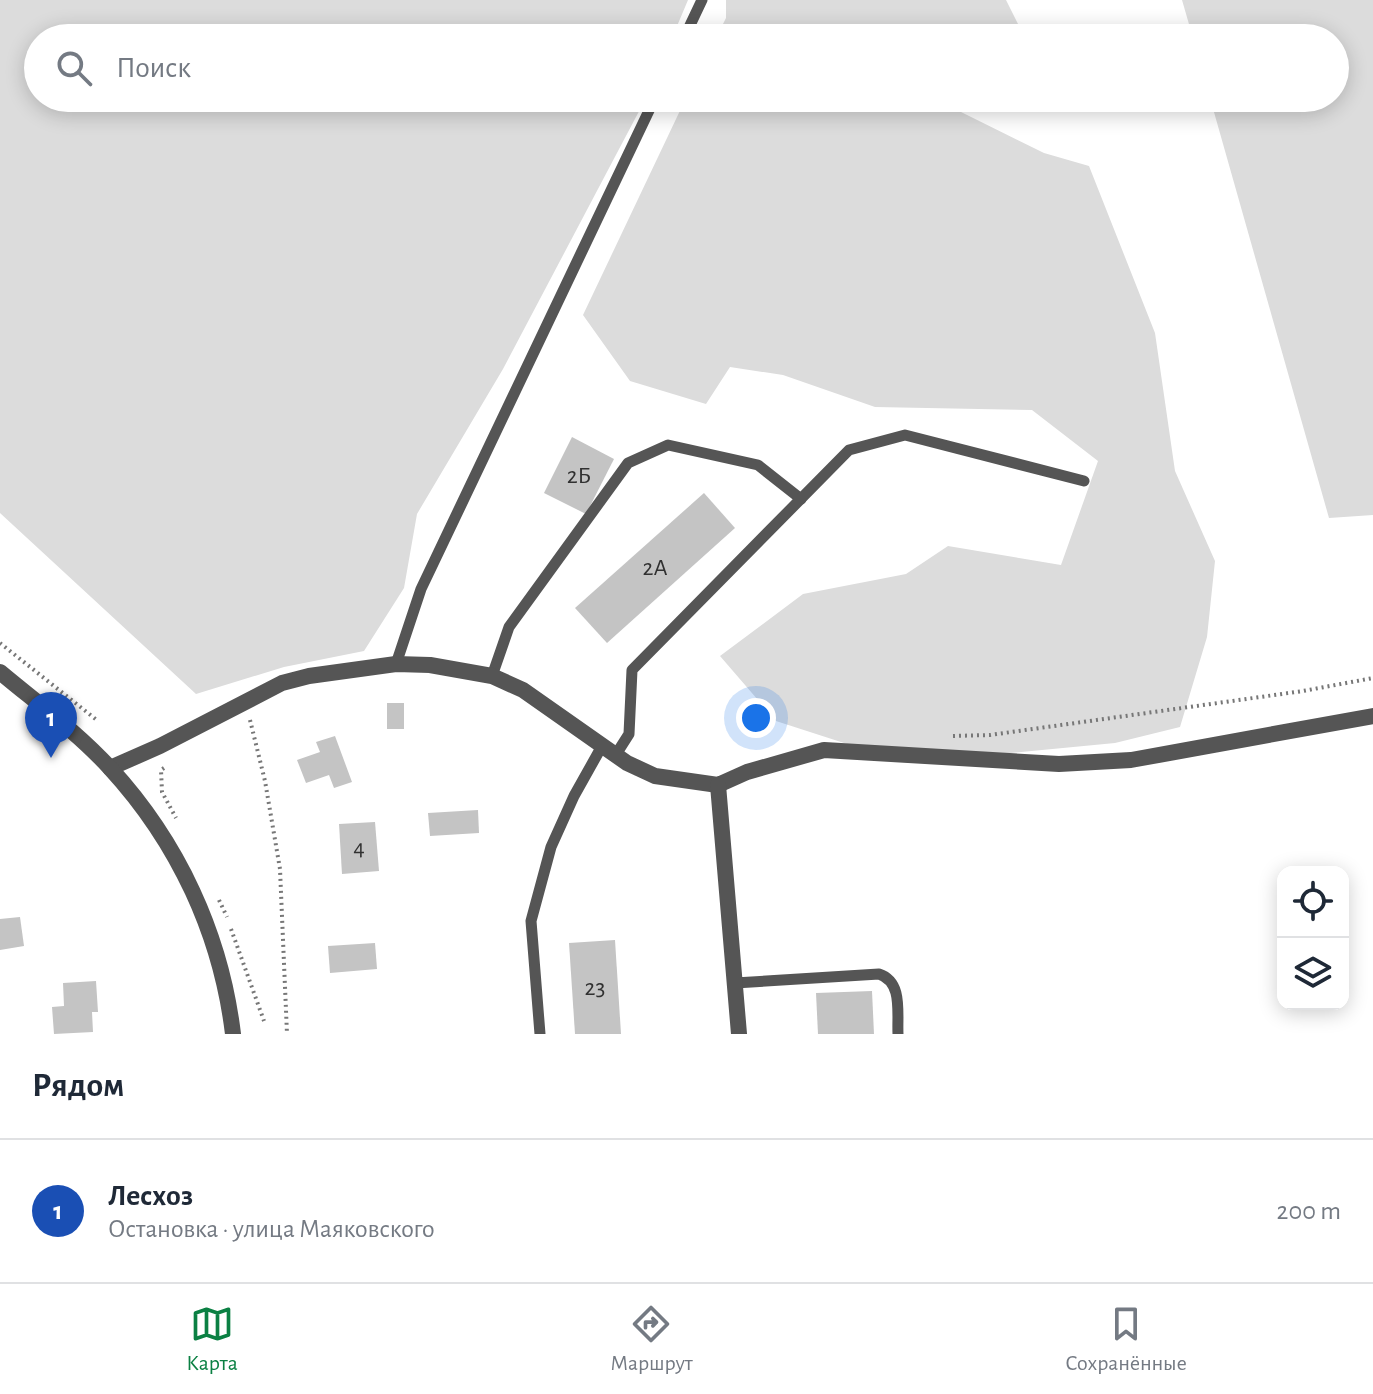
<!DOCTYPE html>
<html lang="ru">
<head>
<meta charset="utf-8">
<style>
  :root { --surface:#fff; --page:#f2f2f3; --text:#1f2937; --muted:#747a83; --line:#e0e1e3; --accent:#0b8043 }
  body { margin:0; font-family:"Alegreya Sans",sans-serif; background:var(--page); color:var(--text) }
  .controls { position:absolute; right:24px; bottom:24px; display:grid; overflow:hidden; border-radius:16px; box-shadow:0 4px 20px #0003 }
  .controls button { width:72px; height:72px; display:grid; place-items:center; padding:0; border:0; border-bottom:2px solid var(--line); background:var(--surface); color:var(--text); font:40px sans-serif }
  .you { position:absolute; left:756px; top:718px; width:28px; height:28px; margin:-20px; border:6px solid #fff; border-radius:50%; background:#1a73e8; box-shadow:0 0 0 12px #1a73e833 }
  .badge { display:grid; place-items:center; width:52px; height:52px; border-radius:50%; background:var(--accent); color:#fff; font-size:26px; font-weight:700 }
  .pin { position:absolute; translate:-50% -66px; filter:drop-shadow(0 2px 4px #0008) }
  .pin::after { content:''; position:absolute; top:42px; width:28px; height:24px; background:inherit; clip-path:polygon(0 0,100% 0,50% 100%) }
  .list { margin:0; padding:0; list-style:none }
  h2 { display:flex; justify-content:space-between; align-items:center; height:104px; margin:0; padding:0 32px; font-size:34px }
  h2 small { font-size:26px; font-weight:400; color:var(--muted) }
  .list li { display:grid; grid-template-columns:52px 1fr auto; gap:24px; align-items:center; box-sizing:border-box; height:144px; padding:0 32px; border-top:2px solid var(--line) }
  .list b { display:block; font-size:30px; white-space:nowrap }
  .list p { margin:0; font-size:26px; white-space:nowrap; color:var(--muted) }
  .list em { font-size:26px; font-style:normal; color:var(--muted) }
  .icon { flex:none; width:44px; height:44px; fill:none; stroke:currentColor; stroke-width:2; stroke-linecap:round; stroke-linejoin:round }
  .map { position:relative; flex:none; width:1373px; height:1034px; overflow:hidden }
  .search { position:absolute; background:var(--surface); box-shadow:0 4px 20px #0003; left:24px; right:24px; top:24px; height:88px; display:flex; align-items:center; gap:20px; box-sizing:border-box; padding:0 28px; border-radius:44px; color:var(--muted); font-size:30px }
  .sheet { height:248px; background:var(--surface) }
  nav { display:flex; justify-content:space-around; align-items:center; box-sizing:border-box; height:112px; border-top:2px solid var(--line); background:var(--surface); font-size:22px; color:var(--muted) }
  nav a { display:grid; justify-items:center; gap:4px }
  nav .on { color:var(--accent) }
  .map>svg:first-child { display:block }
  .green { fill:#dcdcdc }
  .building { fill:#c4c4c4 }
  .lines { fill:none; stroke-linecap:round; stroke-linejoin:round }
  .path { stroke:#777; stroke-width:4; stroke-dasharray:2 4; stroke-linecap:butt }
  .service { stroke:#555; stroke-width:11 }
  .minor { stroke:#555; stroke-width:16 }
  .tertiary { stroke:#555; stroke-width:16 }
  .labels { text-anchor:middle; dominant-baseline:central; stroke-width:6; stroke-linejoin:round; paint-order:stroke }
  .number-label { font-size:24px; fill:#313131 }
</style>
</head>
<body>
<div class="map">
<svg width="1373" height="1034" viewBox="0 0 1373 1034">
  <rect width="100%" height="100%" fill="#fff"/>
  <g class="green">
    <path d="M0,0H688L672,38H38V98H646L503,369L417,514L404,588L364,651L284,667L196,694L0,513Z"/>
    <path d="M726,0H1006L1025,38H985L971,34L970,38H716L726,18Z"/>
    <path d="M1182,0H1373V515L1329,518L1210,98H1335V38H1193Z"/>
    <path d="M686,98H960L959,111L1044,153L1089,166L1155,333L1175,471L1215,561L1207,637L1180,727L1115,743L1011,753L878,754L776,721L720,656L803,594L906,574L948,546L1061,565L1098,461L1032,410L875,407L783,375L730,367L706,404L630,381L583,315Z"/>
  </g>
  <g class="building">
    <path d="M572,437L614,459L586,514L544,493Z"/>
    <path d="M704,493L735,528L607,643L575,608Z"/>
    <rect x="387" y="703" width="17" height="26"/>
    <path d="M335,736L352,782L334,788L329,775L306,783L297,760L320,752L316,742Z"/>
    <path d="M478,810L479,833L430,836L428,813Z"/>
    <path d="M375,822L379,871L342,874L339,824Z"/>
    <path d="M20,917L24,946L0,950V919Z"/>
    <path d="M615,940L621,1034H575L569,943Z"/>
    <path d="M375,943L377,969L330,973L328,946Z"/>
    <path d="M96,981L98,1012H92L93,1032L54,1034L52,1007L64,1006L63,983Z"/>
    <path d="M872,991L874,1034H818L816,993Z"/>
  </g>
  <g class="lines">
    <g class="path">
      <path d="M0,643L98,721"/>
      <path d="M250,720L265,781L280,869L287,1034"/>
      <path d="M953,736L990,735L1303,691L1373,678"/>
      <path d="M164,768L161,770L162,792L176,818"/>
      <path d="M219,900L227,917"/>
      <path d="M231,929L264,1021"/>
    </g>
    <g class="service">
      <path d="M684,38L702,0"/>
      <path d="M396,664L421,589L655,98"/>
      <path d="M492,676L509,627L628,463L668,445L758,465L801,499"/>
      <path d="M615,756L629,734L632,670L849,450L905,435L1084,481"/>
      <path d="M735,983L879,974C903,982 897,1012 898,1034"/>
      <path d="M540,1034L531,921L551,847L574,796L602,746"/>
    </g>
    <g class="minor">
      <path d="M110,768L160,746L282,683L309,676L396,664L430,665L492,676L523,690L627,763L655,776L718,785L747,772L824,750L1059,764L1131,760L1373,716"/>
      <path d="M718,785L739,1034"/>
    </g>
    <path class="tertiary" d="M0,672C37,703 77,732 110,768C178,842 221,934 233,1034"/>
  </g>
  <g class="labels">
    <g class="number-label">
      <text x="579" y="476">2Б</text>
      <text x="655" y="568">2А</text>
      <text x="359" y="848">4</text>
      <text x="595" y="988">23</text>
    </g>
  </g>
</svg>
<div class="controls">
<button><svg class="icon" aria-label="locate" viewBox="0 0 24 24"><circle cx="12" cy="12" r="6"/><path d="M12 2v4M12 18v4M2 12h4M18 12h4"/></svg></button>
<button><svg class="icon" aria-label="layers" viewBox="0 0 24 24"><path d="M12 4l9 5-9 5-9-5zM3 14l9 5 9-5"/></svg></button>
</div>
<div class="you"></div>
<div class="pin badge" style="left:51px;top:758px;background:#1a4fb4">1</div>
<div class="search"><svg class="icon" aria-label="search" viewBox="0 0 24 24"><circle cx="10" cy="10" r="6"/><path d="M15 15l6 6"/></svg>Поиск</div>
</div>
<section class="sheet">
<h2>Рядом<small></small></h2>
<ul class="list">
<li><span class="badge" style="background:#1a4fb4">1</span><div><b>Лесхоз</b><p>Остановка · улица Маяковского</p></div><em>200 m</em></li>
</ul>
</section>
<nav>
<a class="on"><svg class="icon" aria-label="map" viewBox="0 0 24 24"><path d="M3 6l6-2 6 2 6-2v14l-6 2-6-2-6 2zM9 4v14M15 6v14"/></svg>Карта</a>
<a><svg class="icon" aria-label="directions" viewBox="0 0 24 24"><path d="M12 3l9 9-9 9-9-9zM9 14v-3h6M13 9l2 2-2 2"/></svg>Маршрут</a>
<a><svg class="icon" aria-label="saved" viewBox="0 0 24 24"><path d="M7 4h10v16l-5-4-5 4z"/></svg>Сохранённые</a>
</nav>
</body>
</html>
